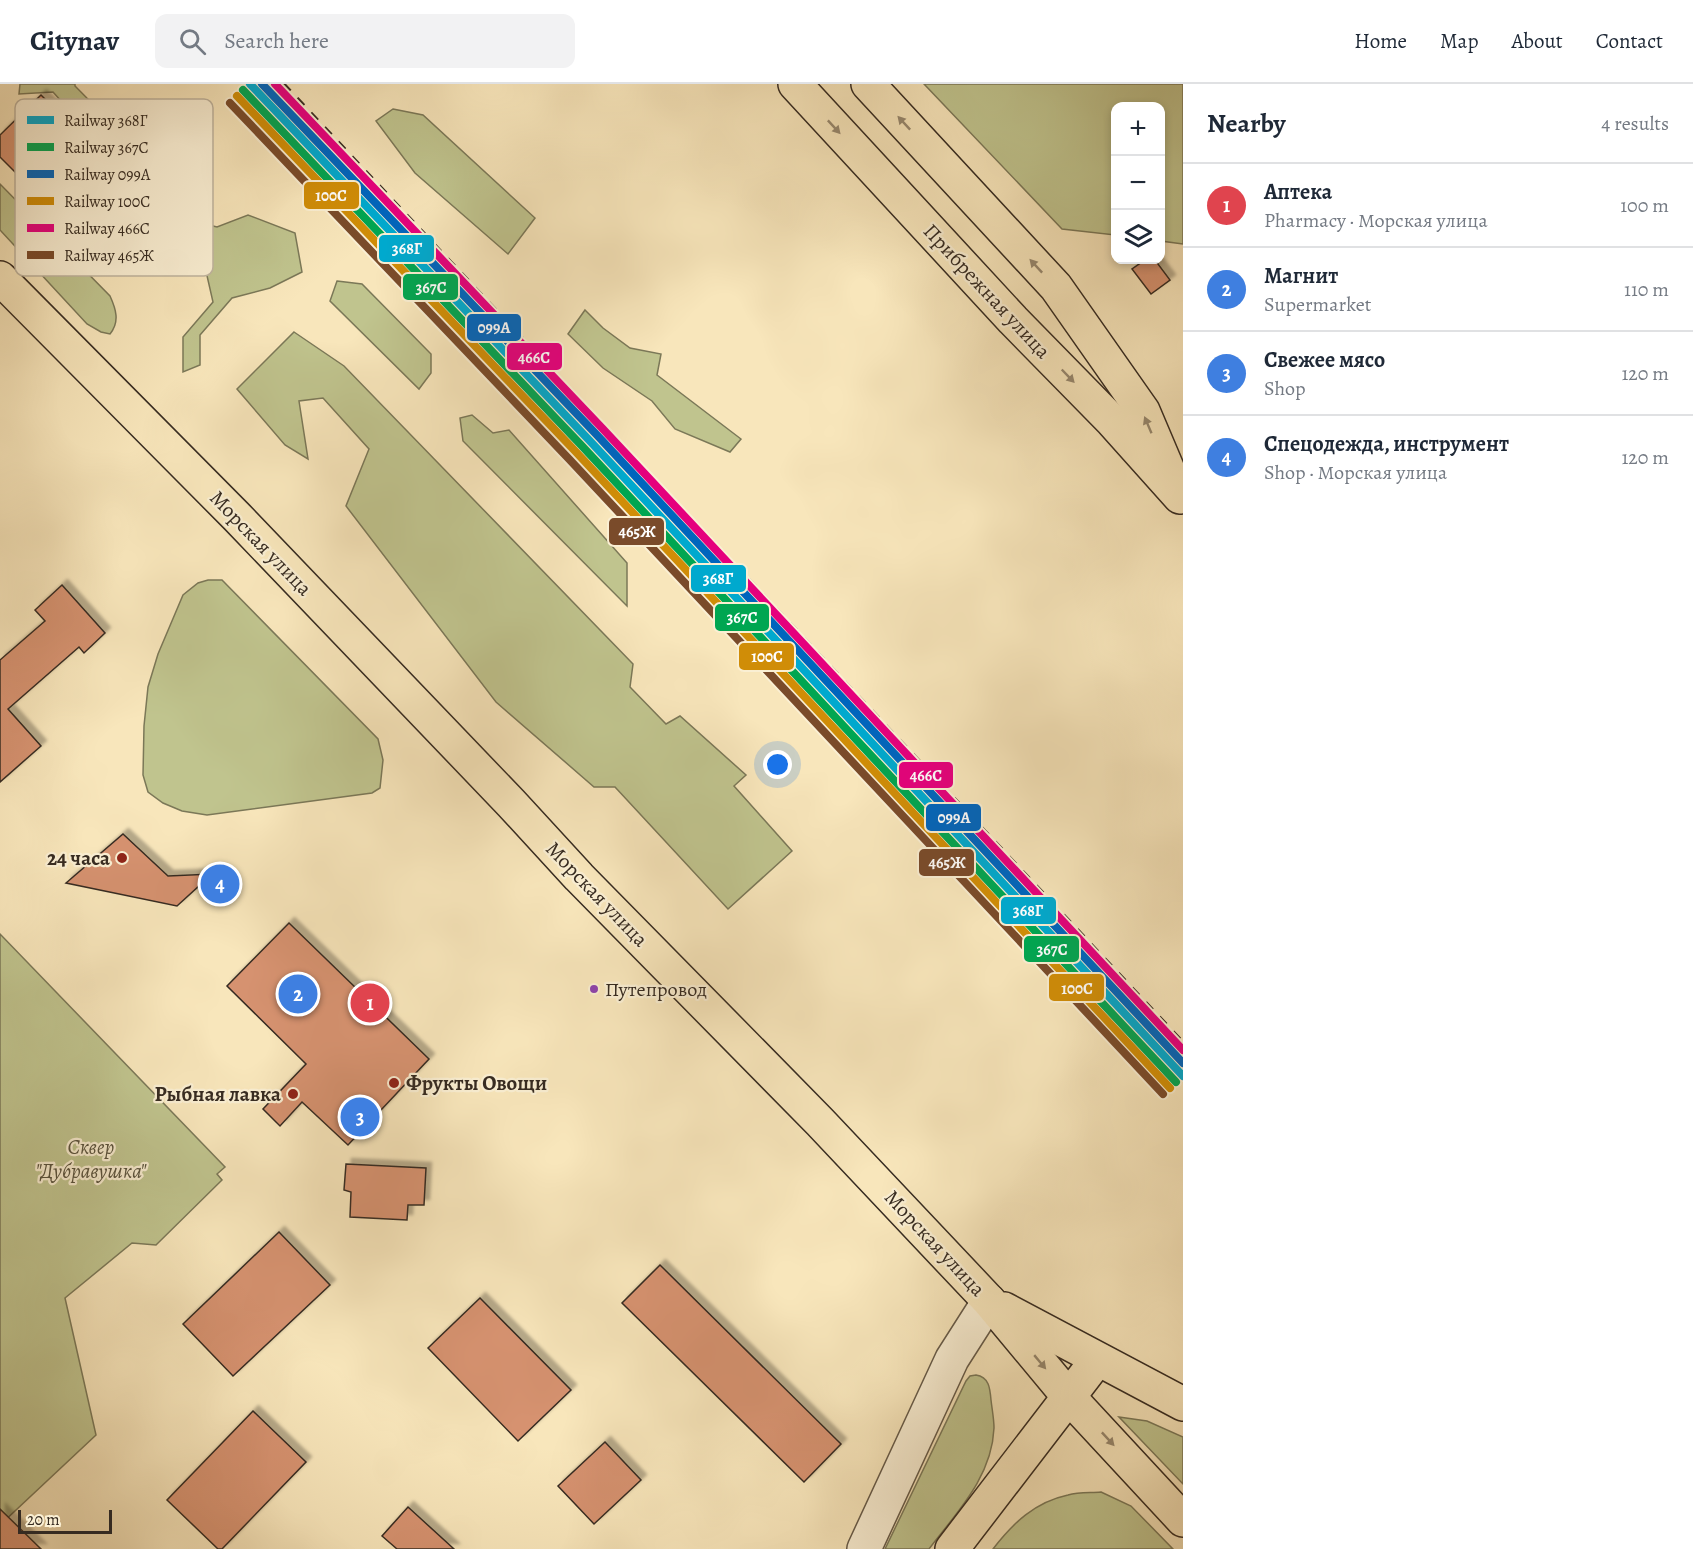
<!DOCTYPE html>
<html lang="en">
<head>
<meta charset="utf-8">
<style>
  :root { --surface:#fff; --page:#f2f2f3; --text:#1f2937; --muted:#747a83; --line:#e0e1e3; --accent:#db2777 }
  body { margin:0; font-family:Alegreya,serif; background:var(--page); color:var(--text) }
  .controls { position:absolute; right:18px; top:18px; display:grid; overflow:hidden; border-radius:12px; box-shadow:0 3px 9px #0003 }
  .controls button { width:54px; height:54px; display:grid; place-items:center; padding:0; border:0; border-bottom:2px solid var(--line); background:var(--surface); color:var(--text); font:30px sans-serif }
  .scale { position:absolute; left:18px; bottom:15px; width:94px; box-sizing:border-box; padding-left:6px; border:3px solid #362b21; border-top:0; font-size:16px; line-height:21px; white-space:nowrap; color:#362b21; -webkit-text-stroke:4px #faefd3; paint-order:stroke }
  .you { position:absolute; left:778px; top:681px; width:21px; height:21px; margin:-15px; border:4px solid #fff; border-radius:50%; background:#1a73e8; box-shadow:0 0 0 9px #1a73e833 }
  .badge { display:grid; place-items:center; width:39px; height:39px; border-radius:50%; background:var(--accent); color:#fff; font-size:20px; font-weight:700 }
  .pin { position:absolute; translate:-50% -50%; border:3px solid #fff; box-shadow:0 2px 6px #0006 }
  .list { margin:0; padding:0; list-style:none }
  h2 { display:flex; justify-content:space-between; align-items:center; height:78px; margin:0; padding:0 24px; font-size:26px }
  h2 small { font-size:20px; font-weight:400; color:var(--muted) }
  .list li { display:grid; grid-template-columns:39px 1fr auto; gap:18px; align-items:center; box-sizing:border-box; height:84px; padding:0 24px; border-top:2px solid var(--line) }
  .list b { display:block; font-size:22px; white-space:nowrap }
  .list p { margin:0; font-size:20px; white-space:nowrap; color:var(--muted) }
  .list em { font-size:20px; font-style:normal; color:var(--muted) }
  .icon { flex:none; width:33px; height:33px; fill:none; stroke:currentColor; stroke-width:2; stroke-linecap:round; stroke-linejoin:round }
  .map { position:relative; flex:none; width:1183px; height:1465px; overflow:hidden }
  header { display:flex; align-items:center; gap:36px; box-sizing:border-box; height:84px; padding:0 30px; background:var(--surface); border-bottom:2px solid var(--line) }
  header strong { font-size:28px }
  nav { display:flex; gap:33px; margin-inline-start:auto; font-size:21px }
  .search { width:420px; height:54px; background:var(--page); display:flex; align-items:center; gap:15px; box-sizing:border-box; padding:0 21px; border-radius:12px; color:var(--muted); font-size:22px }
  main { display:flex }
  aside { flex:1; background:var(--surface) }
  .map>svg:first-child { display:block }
  .green { fill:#c0c48e; stroke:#7b7858; stroke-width:1.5 }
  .building { fill:#d69270; stroke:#362b21; stroke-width:1.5; filter:url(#shadow) }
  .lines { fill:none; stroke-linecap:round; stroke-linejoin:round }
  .minor-casing { stroke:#665a48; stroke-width:36 }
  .major-casing { stroke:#362b21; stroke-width:36 }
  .minor { stroke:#faefd3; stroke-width:33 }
  .major { stroke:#f8e6bb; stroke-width:33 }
  .rail { stroke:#362b21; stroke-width:4.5; stroke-dasharray:10 10; stroke-linecap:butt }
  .rail-1-casing { stroke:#faefd3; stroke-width:12 }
  .rail-2-casing { stroke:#faefd3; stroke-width:12 }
  .rail-3-casing { stroke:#faefd3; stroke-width:12 }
  .rail-4-casing { stroke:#faefd3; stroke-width:12 }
  .rail-5-casing { stroke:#faefd3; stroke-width:12 }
  .rail-6-casing { stroke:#faefd3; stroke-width:12 }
  .rail-1 { stroke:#00a9ce; stroke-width:8 }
  .rail-2 { stroke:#00a651; stroke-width:8 }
  .rail-3 { stroke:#0065bd; stroke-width:8 }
  .rail-4 { stroke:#d08d07; stroke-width:8 }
  .rail-5 { stroke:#e5007d; stroke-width:8 }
  .rail-6 { stroke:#7a4b2a; stroke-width:8 }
  .oneway { fill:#97886e }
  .poi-dot { fill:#8f2418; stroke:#faefd3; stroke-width:2 }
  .bus-dot { fill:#8e44ad; stroke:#faefd3; stroke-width:2 }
  .labels { text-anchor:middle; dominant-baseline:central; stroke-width:4.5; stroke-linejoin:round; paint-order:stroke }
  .bus-label { font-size:20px; fill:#362b21; stroke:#faefd3; text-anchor:start }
  .street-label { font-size:21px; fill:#362b21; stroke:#faefd3 }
  .poi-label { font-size:21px; font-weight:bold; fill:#362b21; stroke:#faefd3; text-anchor:end }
  .park-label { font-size:21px; font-style:italic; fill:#58513c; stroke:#faefd3 }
  .key { fill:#faefd3; stroke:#bfb49e; stroke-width:1.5 }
  .key-label { font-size:16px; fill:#362b21 }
  .line-badge { stroke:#faefd3; stroke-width:2 }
  .badge-label { font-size:16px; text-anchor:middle; font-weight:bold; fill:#fff }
</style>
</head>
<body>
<header>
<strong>Citynav</strong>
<div class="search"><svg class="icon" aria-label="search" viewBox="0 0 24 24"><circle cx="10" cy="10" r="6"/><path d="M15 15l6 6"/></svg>Search here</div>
<nav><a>Home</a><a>Map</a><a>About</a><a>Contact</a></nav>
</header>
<main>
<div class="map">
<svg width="1183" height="1465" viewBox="0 0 1183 1465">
  <defs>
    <filter id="shadow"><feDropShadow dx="5.5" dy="-5.5" stdDeviation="1.5" flood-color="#0004"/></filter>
  </defs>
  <rect width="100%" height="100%" fill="#f8e6bb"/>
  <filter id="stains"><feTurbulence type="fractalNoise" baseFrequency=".00333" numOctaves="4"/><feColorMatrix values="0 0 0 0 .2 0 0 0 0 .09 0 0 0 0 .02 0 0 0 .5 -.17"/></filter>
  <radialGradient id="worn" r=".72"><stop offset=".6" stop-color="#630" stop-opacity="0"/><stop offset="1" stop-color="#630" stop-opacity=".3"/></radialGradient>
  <g class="green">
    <path d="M20,0H75V2L153,81L162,62L200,66L212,77L169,104L193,137L217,143L248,131L295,149L302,188L270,204L232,214L200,251V281L183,288V253L213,218L203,174L53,8L19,10Z"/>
    <path d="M924,0H1183V160L1161,157L1160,22H1116L1115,151L1062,145Z"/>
    <path d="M393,25L423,31L535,134L508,170L415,89L376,37Z"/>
    <path d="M0,100L110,212C116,225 120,238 110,250L101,248L87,240L0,146Z"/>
    <path d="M337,197L362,200L431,270V289L419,305L330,217Z"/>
    <path d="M585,226L603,244L630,264L661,270L657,291L741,355L730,368L675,345L652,317L603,284L568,250Z"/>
    <path d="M294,248L344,282L633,580L630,603L666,640L680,632L746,691L734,702L792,767L728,825L615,703H594L496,618L346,422L369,365L323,314L299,317L308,375L285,361L237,305Z"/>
    <path d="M472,331L493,349L509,346L627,479V522L463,357L460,334Z"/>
    <path d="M208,496H222L378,655L383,676L380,704L372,709L207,731L182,727L163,719L148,708L143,691L144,642L148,603L158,570L183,511L198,499Z"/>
    <path d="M0,850L225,1083L217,1090L222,1096L156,1161L132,1159L65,1214L96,1351L0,1441Z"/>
    <path d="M976,1291C989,1293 990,1304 991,1316C992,1325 994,1335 994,1344C992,1393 957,1428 929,1465H885L966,1297L970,1292Z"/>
    <path d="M1119,1333L1147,1337L1183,1353V1400Z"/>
    <path d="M1101,1408L1131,1422L1173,1465H993C1013,1439 1035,1418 1068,1411C1079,1408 1091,1409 1101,1408Z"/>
  </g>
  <g class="building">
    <path d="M41,11L75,45L23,96L0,73V51Z"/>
    <path d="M1145,176H1155L1170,196L1151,210L1132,185Z"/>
    <path d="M62,501L105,549L84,569L79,563L8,625L41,662L0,698V576L45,537L35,526Z"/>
    <path d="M123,750L168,792L212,790L177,822L66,799Z"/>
    <path d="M289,839L429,975L348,1061L302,1018L280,1042L263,1025L306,980L227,902Z"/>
    <path d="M346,1080L426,1084L424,1121H408L407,1136L350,1133L351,1108L344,1106Z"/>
    <path d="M279,1148L330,1201L233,1292L183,1240Z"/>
    <path d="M660,1181L841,1360L804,1398L622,1219Z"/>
    <path d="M480,1214L571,1306L518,1357L428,1264Z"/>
    <path d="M253,1327L306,1378L222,1465H218L167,1416Z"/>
    <path d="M605,1358L641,1396L594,1440L558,1402Z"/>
    <path d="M408,1423L454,1465H397L382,1452Z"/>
    <path d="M0,1425L41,1465H0Z"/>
  </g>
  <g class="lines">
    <defs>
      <path id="minor" d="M864,1465L952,1275L989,1217"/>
      <g id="major">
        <path d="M795,0L1013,236L1112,337L1180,413"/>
        <path d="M868,0L1056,203L1143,327L1168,386"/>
        <path d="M0,194L237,433L511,719L579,793L820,1038L989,1217L1068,1312L1183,1436"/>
        <path d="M1004,1225L1183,1320"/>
        <path d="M952,1465L1097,1276"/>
      </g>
    </defs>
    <use href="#minor" class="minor-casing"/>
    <use href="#major" class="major-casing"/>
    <use href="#minor" class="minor"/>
    <use href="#major" class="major"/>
    <path class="rail" d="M283,0L1183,959"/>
    <defs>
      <path id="rail-1" d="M250,0L589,356L1183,992"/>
      <path id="rail-2" d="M243,6L582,362L1176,998"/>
      <path id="rail-3" d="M262,0L596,350L1183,979"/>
      <path id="rail-4" d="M237,12L576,368L1170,1004"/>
      <path id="rail-5" d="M275,0L602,344L1183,966"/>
      <path id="rail-6" d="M230,19L569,375L1163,1010"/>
    </defs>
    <use href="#rail-1" class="rail-1-casing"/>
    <use href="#rail-2" class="rail-2-casing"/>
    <use href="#rail-3" class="rail-3-casing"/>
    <use href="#rail-4" class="rail-4-casing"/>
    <use href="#rail-5" class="rail-5-casing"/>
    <use href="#rail-6" class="rail-6-casing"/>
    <use href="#rail-1" class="rail-1"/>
    <use href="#rail-2" class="rail-2"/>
    <use href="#rail-3" class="rail-3"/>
    <use href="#rail-4" class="rail-4"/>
    <use href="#rail-5" class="rail-5"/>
    <use href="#rail-6" class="rail-6"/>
  </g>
  <defs><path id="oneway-solid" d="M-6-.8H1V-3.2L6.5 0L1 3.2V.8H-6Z" transform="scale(1.5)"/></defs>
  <g class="oneway">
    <use href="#oneway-solid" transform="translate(904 39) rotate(-133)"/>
    <use href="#oneway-solid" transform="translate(834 43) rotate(47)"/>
    <use href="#oneway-solid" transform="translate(1036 182) rotate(-133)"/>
    <use href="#oneway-solid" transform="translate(1068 292) rotate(46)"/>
    <use href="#oneway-solid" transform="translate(1148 341) rotate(-113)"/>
    <use href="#oneway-solid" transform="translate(1040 1278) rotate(50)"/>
    <use href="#oneway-solid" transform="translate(1108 1355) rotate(47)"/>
  </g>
  <g class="poi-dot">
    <circle cx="122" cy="774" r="6"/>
    <circle cx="394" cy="999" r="6"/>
    <circle cx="293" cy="1010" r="6"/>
  </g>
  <circle class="bus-dot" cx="594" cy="905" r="5"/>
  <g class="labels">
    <g class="bus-label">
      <text x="605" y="905">Путепровод</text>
    </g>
    <g class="street-label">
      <text transform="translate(987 207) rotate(47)">Прибрежная улица</text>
      <text transform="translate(261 459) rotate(46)">Морская улица</text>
      <text transform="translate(597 810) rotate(46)">Морская улица</text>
      <text transform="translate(935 1159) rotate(47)">Морская улица</text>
    </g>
    <g class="poi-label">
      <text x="110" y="774">24 часа</text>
      <text x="406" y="999" text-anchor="start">Фрукты Овощи</text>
      <text x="281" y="1010">Рыбная лавка</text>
    </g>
    <g class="park-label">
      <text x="91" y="1063">Сквер<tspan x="91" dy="24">"Дубравушка"</tspan></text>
    </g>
  </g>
  <rect x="15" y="15" width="198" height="177" rx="9" class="key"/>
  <rect x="27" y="32" width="27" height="8" fill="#00a9ce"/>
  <rect x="27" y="59" width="27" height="8" fill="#00a651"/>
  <rect x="27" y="86" width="27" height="8" fill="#0065bd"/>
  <rect x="27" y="113" width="27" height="8" fill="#d08d07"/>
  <rect x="27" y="140" width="27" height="8" fill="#e5007d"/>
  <rect x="27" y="167" width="27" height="8" fill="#7a4b2a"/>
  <g class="key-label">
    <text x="64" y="42">Railway 368Г</text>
    <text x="64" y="69">Railway 367С</text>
    <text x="64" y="96">Railway 099А</text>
    <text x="64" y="123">Railway 100C</text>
    <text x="64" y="150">Railway 466С</text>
    <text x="64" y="177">Railway 465Ж</text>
  </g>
  <g class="line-badge">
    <rect x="303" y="97" width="57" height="29" rx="6" fill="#d08d07"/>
    <rect x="378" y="150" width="57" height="29" rx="6" fill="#00a9ce"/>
    <rect x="402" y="189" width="57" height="28" rx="6" fill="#00a651"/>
    <rect x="466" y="229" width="56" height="29" rx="6" fill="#0065bd"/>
    <rect x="506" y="258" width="57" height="29" rx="6" fill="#e5007d"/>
    <rect x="608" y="433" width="57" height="29" rx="6" fill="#7a4b2a"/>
    <rect x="690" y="480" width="57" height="29" rx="6" fill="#00a9ce"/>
    <rect x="714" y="519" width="56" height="29" rx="6" fill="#00a651"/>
    <rect x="738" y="558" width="57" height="29" rx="6" fill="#d08d07"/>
    <rect x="898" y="677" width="56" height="28" rx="6" fill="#e5007d"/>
    <rect x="925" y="719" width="57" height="29" rx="6" fill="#0065bd"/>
    <rect x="918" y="764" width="57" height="29" rx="6" fill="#7a4b2a"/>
    <rect x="1000" y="812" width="57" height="29" rx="6" fill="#00a9ce"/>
    <rect x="1023" y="851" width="57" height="28" rx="6" fill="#00a651"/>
    <rect x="1048" y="889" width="57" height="29" rx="6" fill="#d08d07"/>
  </g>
  <g class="badge-label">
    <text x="331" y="117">100C</text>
    <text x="407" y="170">368Г</text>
    <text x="431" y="209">367С</text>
    <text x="494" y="249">099А</text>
    <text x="534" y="279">466С</text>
    <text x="637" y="453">465Ж</text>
    <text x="718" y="500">368Г</text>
    <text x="742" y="539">367С</text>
    <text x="767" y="578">100C</text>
    <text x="926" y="697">466С</text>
    <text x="954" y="739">099А</text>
    <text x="947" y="784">465Ж</text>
    <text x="1028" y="832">368Г</text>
    <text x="1052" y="871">367С</text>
    <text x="1077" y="910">100C</text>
  </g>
  <rect width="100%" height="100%" filter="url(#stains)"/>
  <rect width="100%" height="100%" fill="url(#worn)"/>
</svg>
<div class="controls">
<button>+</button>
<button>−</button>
<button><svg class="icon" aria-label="layers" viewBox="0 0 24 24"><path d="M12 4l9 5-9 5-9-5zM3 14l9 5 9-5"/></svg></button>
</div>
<div class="scale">20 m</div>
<div class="you"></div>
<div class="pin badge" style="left:370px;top:919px;background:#e0444e">1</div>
<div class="pin badge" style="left:298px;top:910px;background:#3f7fe0">2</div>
<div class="pin badge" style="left:360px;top:1033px;background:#3f7fe0">3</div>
<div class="pin badge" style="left:220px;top:800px;background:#3f7fe0">4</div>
</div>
<aside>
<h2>Nearby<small>4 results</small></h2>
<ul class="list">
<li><span class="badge" style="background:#e0444e">1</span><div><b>Аптека</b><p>Pharmacy · Морская улица</p></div><em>100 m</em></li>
<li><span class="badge" style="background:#3f7fe0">2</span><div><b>Магнит</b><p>Supermarket</p></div><em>110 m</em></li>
<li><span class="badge" style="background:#3f7fe0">3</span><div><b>Свежее мясо</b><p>Shop</p></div><em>120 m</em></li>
<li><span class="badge" style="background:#3f7fe0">4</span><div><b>Спецодежда, инструмент</b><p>Shop · Морская улица</p></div><em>120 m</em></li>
</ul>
</aside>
</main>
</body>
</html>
